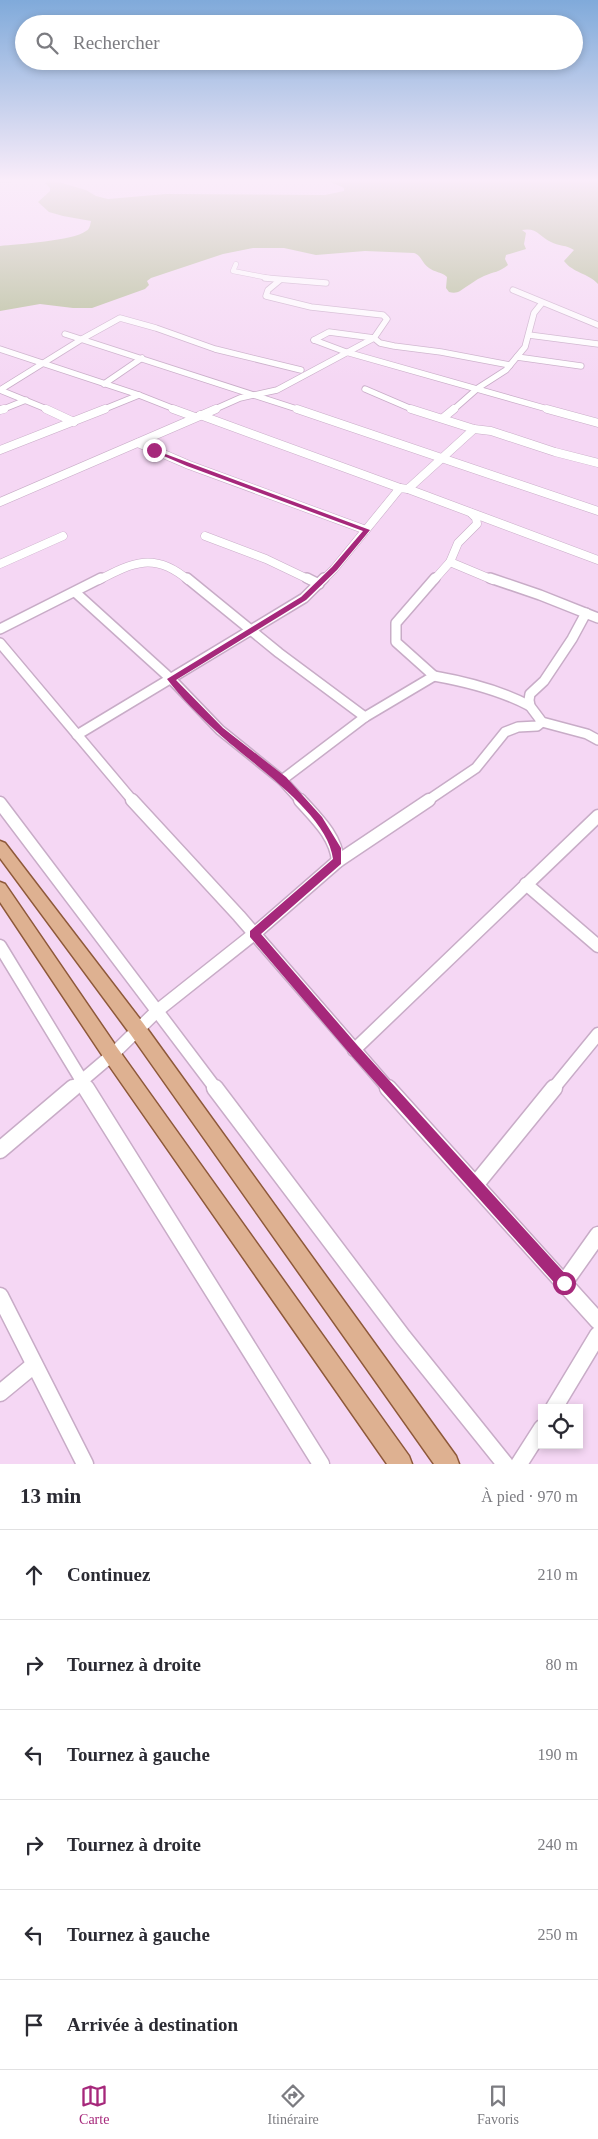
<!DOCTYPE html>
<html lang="fr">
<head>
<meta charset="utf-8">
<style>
  :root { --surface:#fff; --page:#f2f2f3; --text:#2b2b33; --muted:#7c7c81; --line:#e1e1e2; --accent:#a6287b }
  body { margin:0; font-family:Georgia,serif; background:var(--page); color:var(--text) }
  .controls { position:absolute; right:15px; bottom:15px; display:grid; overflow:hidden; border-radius:0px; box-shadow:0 2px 8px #0003 }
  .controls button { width:45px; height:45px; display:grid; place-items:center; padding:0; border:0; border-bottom:1px solid var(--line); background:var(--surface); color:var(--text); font:25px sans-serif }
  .stop { position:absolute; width:15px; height:15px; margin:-11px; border:4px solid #a6287b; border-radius:50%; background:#fff }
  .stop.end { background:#a6287b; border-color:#fff; box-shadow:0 1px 5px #0008 }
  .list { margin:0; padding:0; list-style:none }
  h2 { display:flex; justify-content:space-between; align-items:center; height:65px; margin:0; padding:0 20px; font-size:21px }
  h2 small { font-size:16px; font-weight:400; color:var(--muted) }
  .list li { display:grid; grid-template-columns:32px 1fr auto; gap:15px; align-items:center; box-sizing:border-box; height:90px; padding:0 20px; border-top:1px solid var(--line) }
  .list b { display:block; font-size:19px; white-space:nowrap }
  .list em { font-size:16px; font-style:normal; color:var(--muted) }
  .icon { flex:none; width:28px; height:28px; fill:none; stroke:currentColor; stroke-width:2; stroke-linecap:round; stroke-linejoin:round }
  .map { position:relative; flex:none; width:598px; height:1464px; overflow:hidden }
  .search { position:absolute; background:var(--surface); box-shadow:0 2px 8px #0003; left:15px; right:15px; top:15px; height:55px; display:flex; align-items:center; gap:12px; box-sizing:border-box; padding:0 18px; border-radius:28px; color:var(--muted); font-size:19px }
  .sheet { height:605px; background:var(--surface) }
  nav { display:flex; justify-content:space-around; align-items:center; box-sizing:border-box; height:70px; border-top:1px solid var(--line); background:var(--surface); font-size:14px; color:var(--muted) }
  nav a { display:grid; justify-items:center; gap:2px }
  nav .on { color:var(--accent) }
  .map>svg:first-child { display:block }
  .green { fill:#b2bc93 }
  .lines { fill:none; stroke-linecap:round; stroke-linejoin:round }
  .minor-far5-casing { stroke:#c8acc7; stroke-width:5.5 }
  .minor-far4-casing { stroke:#c8acc7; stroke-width:7 }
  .minor-far3-casing { stroke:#c8acc7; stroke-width:9 }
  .minor-far2-casing { stroke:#c8acc7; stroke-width:12 }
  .minor-far1-casing { stroke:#c8acc7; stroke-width:15 }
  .minor-casing { stroke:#c8acc7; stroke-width:19 }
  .major-casing { stroke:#8e593a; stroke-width:3 }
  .minor-far5 { stroke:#fff; stroke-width:4.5 }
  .minor-far4 { stroke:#fff; stroke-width:5.5 }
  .minor-far3 { stroke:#fff; stroke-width:8 }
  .minor-far2 { stroke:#fff; stroke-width:9 }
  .minor-far1 { stroke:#fff; stroke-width:12 }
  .minor { stroke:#fff; stroke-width:16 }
  .major { fill:#deb191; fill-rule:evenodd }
  .route { fill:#a6287b }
</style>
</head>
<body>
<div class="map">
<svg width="598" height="1464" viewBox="0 0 598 1464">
  <rect width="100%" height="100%" fill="#f5d7f4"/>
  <path class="green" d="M48,179L86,190L96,196L108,199L166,194L325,195L344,191V188L324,179H598V284C588,273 573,273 564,261L574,250C567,245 558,246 551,242C540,237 537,227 522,230L526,233L524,244L526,249L506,255L505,259L508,265C500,272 493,272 484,276C475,280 468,286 460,291C457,293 453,293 449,292L446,288L447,277C442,272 434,272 429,268C422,263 421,255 414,253L365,251L316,255L284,248H253L223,254L151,278L147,281L149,285L145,289L92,308H73L40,304L0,311V246C18,244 73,241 86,231C90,229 90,225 91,221L63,216L49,212L38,202L50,191V188L45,183Z"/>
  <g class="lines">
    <defs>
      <g id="minor-far5">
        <path d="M0,180L20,179"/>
        <path d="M236,264L233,271L274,279"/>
      </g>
      <g id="minor-far4">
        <path d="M265,278L326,283"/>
        <path d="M513,290L598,325"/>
        <path d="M65,334L300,410"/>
        <path d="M529,335L598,344"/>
        <path d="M314,340L346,352L551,410"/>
        <path d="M314,340L329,332L374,338L380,343L394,346L441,352L510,365"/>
        <path d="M0,349L139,395L177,410"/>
        <path d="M517,357L581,366"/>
        <path d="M104,384L142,358"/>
        <path d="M365,389L414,410"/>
        <path d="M0,390L82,339L120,318L156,328L215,349L301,370"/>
        <path d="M0,390L49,410"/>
        <path d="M1,410L26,400"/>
        <path d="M102,410L139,395"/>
        <path d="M213,410L240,398L277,390L374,338L387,319L383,315L311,307L266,296L268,290L280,280"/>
        <path d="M453,410L478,388L506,370L525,347L534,313L542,303"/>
      </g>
      <g id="minor-far3">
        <path d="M46,409L74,422"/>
        <path d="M173,409L195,417"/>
        <path d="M297,409L598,511"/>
        <path d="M411,409L474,429L491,431L555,452L598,463"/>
        <path d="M547,409L598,423"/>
        <path d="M0,410L4,409"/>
        <path d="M200,415L400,488"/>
        <path d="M443,418L454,409"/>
        <path d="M138,443L189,465L366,530"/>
        <path d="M0,450L105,409"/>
        <path d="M408,489L598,560"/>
        <path d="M0,502L216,409"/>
        <path d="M205,536L266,559L310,580"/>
        <path d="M450,562L493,580"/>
        <path d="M0,564L63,536"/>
        <path d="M99,580C133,562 155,552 188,580"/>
        <path d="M323,580L334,569L400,488L408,489L474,429"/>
        <path d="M434,580L450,562L458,543L477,524L476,518L471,513"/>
      </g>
      <g id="minor-far2">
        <path d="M187,578L279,653L365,717"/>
        <path d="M307,578L319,584"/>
        <path d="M490,578L540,595L598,618"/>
        <path d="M75,592L171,679L220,730L282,780L301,801"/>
        <path d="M586,613L572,639L544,681L530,694L529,700L530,706L542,722L587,734L598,740"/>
        <path d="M0,629L101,578"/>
        <path d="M0,643L133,801"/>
        <path d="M434,676C468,682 500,690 530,706"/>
        <path d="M77,735L304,598L324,578"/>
        <path d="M282,780L365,717L434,676L396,642V623L435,578"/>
        <path d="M427,801L476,768L505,732L518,727L537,726L542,722"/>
      </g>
      <g id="minor-far1">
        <path d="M132,800L239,916L389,1089"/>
        <path d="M300,800C316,818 336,836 338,861"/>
        <path d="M0,803L216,1089"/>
        <path d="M526,884L598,946"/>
        <path d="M0,946L87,1089"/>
        <path d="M354,1050L598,816"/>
        <path d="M72,1089L112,1055L157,1011L254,934L338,861L429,800"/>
        <path d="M553,1089L598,1034"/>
      </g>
      <g id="minor">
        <path d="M86,1088L321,1464"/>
        <path d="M215,1088L403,1337L505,1464"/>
        <path d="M388,1088L598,1321"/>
        <path d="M0,1150L73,1088"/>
        <path d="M476,1184L554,1088"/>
        <path d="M564,1283L598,1235"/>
        <path d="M0,1296L85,1464"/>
        <path d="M0,1393L34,1365"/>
        <path d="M554,1408L598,1335"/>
        <path d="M519,1464L542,1428"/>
      </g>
      <g id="major">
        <path d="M0,841L5,843L143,1023L456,1456L459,1464H434L131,1035L0,858Z"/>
        <path d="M0,882L5,884L118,1049L409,1456L412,1464H387L106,1061L0,902Z"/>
      </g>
    </defs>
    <use href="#minor-far5" class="minor-far5-casing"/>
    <use href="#minor-far4" class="minor-far4-casing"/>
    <use href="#minor-far3" class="minor-far3-casing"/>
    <use href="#minor-far2" class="minor-far2-casing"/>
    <use href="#minor-far1" class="minor-far1-casing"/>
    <use href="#minor" class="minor-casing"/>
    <use href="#major" class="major-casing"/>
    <use href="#minor-far5" class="minor-far5"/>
    <use href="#minor-far4" class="minor-far4"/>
    <use href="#minor-far3" class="minor-far3"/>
    <use href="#minor-far2" class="minor-far2"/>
    <use href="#minor-far1" class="minor-far1"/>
    <use href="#minor" class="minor"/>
    <use href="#major" class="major"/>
  </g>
  <linearGradient id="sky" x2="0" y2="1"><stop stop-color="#80aada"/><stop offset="0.47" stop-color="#faedfa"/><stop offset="1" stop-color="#faedfa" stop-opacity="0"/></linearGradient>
  <rect width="598" height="384" fill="url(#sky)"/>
  <path class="route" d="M152,449L370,530L337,570L306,600L176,680L223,728L286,777L322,817L341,848V864L261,934L358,1046L569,1278L570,1283L569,1288L564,1290L559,1288L350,1054L250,937V931L333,859C328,813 249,762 217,732C200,716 181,698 167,679L301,597L332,567L363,531L187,466L152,451Z"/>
</svg>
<div class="controls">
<button><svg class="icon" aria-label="locate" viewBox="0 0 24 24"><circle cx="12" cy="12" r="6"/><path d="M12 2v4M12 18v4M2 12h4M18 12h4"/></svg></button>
</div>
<div class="stop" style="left:564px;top:1283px"></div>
<div class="stop end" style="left:154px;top:450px"></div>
<div class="search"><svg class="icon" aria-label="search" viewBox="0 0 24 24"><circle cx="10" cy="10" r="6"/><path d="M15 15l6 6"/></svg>Rechercher</div>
</div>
<section class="sheet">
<h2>13 min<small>À pied · 970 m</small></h2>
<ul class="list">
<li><svg class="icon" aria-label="ahead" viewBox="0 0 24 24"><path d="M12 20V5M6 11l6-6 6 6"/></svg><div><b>Continuez</b></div><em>210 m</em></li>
<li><svg class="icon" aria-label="right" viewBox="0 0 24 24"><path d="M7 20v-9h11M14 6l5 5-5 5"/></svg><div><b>Tournez à droite</b></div><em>80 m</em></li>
<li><svg class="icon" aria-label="left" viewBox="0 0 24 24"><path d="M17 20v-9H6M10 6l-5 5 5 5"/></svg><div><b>Tournez à gauche</b></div><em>190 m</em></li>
<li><svg class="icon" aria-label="right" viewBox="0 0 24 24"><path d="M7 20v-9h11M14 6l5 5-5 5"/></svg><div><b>Tournez à droite</b></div><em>240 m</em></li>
<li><svg class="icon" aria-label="left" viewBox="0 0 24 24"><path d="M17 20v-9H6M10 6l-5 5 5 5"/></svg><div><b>Tournez à gauche</b></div><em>250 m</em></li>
<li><svg class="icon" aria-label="arrive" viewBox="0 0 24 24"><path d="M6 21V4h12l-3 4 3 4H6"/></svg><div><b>Arrivée à destination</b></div></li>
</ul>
</section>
<nav>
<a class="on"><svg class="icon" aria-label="map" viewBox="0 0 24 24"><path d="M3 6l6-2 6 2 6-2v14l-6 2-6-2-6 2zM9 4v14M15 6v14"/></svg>Carte</a>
<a><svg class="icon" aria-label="directions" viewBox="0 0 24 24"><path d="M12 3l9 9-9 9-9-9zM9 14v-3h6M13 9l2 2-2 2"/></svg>Itinéraire</a>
<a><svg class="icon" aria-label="saved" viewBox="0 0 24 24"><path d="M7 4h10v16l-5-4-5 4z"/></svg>Favoris</a>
</nav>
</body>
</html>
